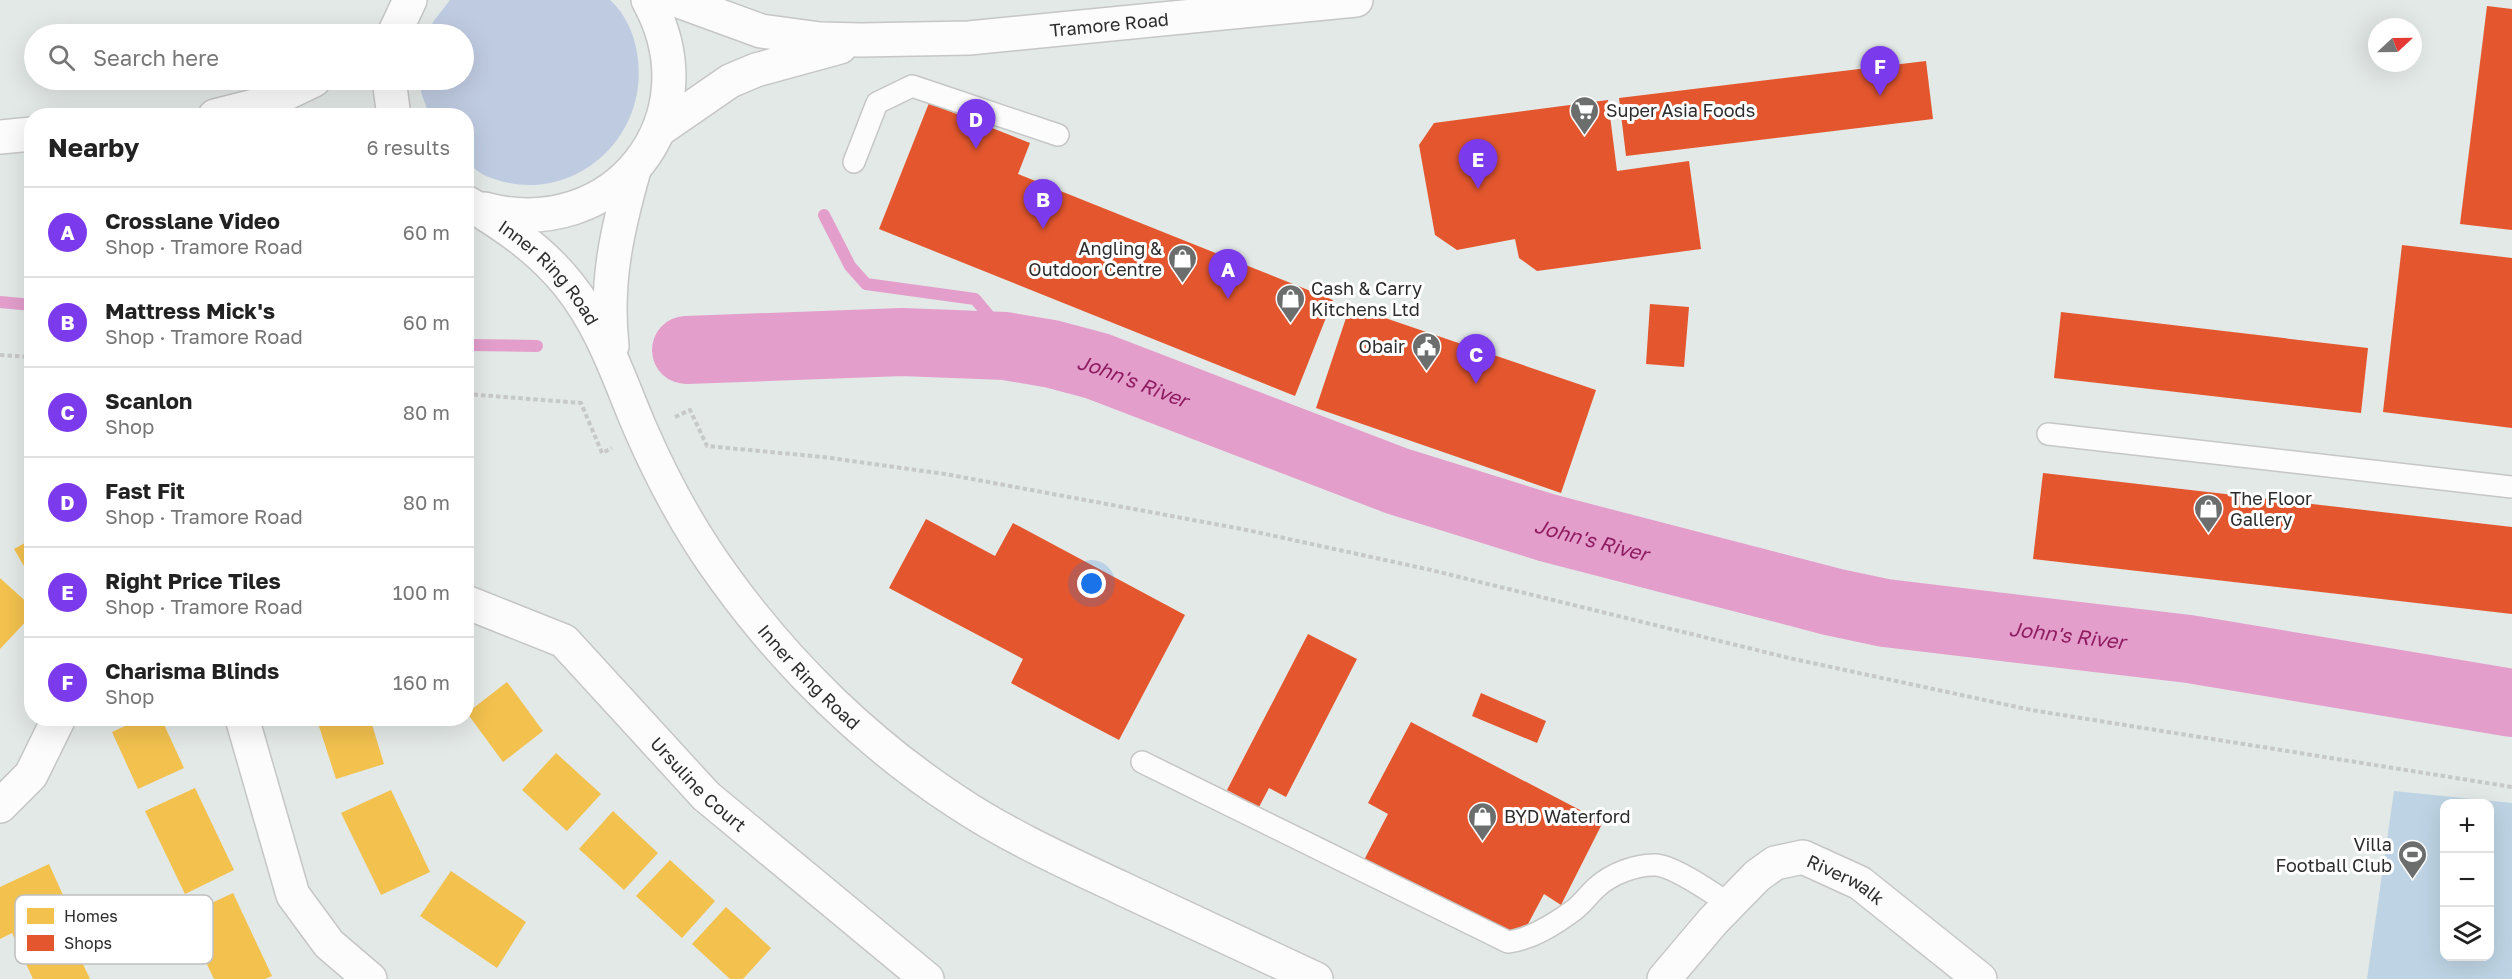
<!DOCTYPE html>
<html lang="en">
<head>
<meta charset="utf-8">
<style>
  :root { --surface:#fff; --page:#f2f2f2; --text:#222; --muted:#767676; --line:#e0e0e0; --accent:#7c3aed }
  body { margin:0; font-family:"Golos Text",sans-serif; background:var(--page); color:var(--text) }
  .controls { position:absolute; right:18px; bottom:18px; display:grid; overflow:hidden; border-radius:12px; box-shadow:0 6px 24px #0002 }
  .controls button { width:54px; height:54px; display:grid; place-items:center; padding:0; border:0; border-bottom:2px solid var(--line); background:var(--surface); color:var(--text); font:30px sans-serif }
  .compass { position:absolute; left:2368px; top:18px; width:54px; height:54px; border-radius:50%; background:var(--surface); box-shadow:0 6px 24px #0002; rotate:68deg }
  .you { position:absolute; left:1092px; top:584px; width:21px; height:21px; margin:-15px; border:4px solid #fff; border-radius:50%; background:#1a73e8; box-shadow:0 0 0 9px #1a73e833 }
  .badge { display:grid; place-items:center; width:39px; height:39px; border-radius:50%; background:var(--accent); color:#fff; font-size:20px; font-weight:700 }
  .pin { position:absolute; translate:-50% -50px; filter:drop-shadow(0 2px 3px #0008) }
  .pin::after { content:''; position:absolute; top:32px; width:21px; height:18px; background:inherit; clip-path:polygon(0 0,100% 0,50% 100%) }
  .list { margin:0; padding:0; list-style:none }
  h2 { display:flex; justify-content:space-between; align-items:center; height:78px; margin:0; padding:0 24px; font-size:26px }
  h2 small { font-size:20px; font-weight:400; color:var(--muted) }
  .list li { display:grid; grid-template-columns:39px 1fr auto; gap:18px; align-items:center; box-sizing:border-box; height:90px; padding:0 24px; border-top:2px solid var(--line) }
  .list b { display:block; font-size:22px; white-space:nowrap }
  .list p { margin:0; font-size:20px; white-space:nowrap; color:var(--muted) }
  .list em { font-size:20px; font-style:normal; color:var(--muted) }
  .icon { flex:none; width:33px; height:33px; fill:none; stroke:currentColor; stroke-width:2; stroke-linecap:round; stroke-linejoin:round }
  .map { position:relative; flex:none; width:2512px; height:979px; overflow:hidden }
  .search { position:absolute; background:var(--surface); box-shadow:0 6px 24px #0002; left:24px; top:24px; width:450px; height:66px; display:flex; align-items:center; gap:15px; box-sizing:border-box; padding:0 21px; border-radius:33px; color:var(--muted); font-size:22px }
  .panel { position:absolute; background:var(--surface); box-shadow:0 6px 24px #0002; left:24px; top:108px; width:450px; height:618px; border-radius:24px }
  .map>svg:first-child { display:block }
  .green { fill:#bfcbe1 }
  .pitch { fill:#bed4e4; fill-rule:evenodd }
  .homes { fill:#f2c14e }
  .shops { fill:#e4572e }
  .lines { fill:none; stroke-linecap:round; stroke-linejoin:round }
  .stream { stroke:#e39ecc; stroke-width:12 }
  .river { stroke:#e39ecc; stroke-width:68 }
  .service-casing { stroke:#c5c6c5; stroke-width:24 }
  .minor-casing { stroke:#c5c6c5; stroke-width:36 }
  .secondary-casing { stroke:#c5c6c5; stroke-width:36 }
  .path { stroke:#c7c8c8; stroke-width:4; stroke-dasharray:4.5 3; stroke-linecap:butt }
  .service { stroke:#fbfcfb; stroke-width:21 }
  .minor { stroke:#fbfcfb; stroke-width:33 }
  .secondary { stroke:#fbfcfb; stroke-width:33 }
  .labels { text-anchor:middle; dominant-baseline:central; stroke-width:6; stroke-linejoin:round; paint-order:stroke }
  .street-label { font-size:18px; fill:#2c2c2c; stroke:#fff }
  .poi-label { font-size:18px; fill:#2c2c2c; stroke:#fff; text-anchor:start }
  .water-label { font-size:20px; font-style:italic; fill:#901c60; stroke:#fff }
  .key { fill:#fff; stroke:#c0c0c0; stroke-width:1.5 }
  .key-label { font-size:16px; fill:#2c2c2c }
</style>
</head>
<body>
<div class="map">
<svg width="2512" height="979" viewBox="0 0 2512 979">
  <rect width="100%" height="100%" fill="#e3e9e6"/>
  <path class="green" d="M450,0H610C625,13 634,34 637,53C652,139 569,211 486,176C479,173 473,167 467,163L466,116L429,115L421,92V80H464V34H429L433,22Z"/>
  <path class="pitch" d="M2394,791L2512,803V979H2367ZM2444,804H2490V956H2444Z"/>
  <g class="homes">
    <path d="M32,539V580L14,549Z"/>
    <path d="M0,578L32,607V615L0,649Z"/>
    <path d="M507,682L543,731L503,762L467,713Z"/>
    <path d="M143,718H161L184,768L138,789L112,732Z"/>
    <path d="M322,718H370L384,764L336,779L317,720Z"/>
    <path d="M556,753L601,794L567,831L522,790Z"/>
    <path d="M195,788L234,870L185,894L145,811Z"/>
    <path d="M391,790L430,872L381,895L341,813Z"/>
    <path d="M613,811L658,853L624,890L579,849Z"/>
    <path d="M670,860L715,901L682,938L636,896Z"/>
    <path d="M49,864L67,904L57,909L90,979H33L12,933L0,939V887Z"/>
    <path d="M451,871L526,922L497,968L420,916Z"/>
    <path d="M233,893L272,976L265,979H214L184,916Z"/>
    <path d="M726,907L771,948L743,979H730L692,944Z"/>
  </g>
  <g class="shops">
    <path d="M2487,6L2512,9V230L2460,224Z"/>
    <path d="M1926,61L1933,119L1626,156L1619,98Z"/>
    <path d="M1608,100L1617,171L1689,161L1701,249L1537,271L1519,258L1515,239L1457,250L1435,235L1419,145L1434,123Z"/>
    <path d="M929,103L1030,143L1018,174L1333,300L1295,396L879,229Z"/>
    <path d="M2402,245L2512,258V428L2383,412Z"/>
    <path d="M1650,304L1689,307L1684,367L1646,364Z"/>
    <path d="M1350,306L1596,390L1561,493L1316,408Z"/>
    <path d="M2061,312L2368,348L2361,413L2054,378Z"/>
    <path d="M2043,473L2512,527V614L2033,559Z"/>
    <path d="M926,519L995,556L1013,523L1185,615L1119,740L1011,683L1023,659L889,588Z"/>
    <path d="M1308,634L1357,659L1286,797L1269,788L1259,807L1227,790Z"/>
    <path d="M1481,693L1546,721L1537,743L1472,716Z"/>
    <path d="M1411,722L1603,822L1561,905L1544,894L1528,924L1505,934L1364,860L1388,814L1368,803Z"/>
  </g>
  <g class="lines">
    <g class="stream">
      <path d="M824,215L850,266L866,284L975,299L996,324L1005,346"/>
      <path d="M0,302L32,305"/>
      <path d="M466,345L537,346"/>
    </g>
    <path class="river" id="s1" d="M686,350L902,342L1005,346L1052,354L1097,366L1397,481L1548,528L1833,602L1885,613L2189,649L2512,703"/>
    <defs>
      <g id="service">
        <path d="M854,162L877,103L912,86L1058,135"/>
        <path d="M2048,434L2512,487"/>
        <path d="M1142,762L1508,942C1532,939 1555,924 1574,910C1583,903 1589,894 1597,887C1611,874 1637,864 1656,865C1674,866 1714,894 1729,904"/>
      </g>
      <g id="minor">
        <path id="s2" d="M466,602L564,641L706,796L927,979"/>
        <path d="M242,718L293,895L329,944L370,979"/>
        <path d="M0,806L31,775L59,718"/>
        <path id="s3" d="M1664,979L1713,921L1757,876L1775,863L1803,857L1860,883L1980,979"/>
      </g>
      <g id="secondary">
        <path id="s4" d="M676,0L761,31L820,39L861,40L969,38L1356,0"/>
        <path d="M394,34L410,0"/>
        <path d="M389,80L394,116"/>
        <path d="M215,116L266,103L314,80"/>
        <path d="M659,130L730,81L756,70L840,47"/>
        <path d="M0,137L32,134"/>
        <path id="s5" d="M466,202C504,225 540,249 568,284C603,327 619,379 640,428C663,481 691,533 725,579C787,665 868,744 957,802C1008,836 1066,862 1121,888C1186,918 1251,949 1316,979"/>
        <path d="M484,209C614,244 714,118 648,0"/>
        <path d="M612,346C605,283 617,230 634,170"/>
      </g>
    </defs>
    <use href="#service" class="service-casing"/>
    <use href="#minor" class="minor-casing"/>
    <use href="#secondary" class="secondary-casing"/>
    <g class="path">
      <path d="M0,355L32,357"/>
      <path d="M466,394L581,403L602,453L612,448"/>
      <path d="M675,417L690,410L707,446L823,457L945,474L1247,530L1431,570L1789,658L2031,710L2512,787"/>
    </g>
    <use href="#service" class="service"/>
    <use href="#minor" class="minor"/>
    <use href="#secondary" class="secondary"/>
  </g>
  <defs>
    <symbol id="supermarket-pin" viewBox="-11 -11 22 30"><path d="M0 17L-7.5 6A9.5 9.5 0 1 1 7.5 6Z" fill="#6c6e6d" stroke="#fff"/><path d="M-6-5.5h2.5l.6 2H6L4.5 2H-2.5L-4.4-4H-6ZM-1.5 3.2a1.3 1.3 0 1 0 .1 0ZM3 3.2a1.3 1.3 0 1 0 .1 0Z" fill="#fff"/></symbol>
    <symbol id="shop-pin" viewBox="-11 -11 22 30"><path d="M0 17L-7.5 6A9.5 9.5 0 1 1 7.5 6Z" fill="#6c6e6d" stroke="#fff"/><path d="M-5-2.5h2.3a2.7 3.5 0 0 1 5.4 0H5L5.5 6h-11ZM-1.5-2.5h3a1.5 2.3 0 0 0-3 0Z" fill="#fff"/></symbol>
    <symbol id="civic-pin" viewBox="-11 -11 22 30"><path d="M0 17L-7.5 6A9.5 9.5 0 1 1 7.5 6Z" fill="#6c6e6d" stroke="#fff"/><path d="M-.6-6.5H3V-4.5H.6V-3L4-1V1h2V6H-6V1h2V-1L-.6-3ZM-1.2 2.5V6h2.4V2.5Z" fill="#fff"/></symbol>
    <symbol id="stadium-pin" viewBox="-11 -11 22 30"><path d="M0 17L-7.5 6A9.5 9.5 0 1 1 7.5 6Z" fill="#6c6e6d" stroke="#fff"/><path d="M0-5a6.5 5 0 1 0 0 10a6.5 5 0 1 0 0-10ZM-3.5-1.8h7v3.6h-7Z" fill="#fff"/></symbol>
  </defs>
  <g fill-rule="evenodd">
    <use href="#supermarket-pin" x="1568" y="94" width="33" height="45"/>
    <use href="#shop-pin" x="1166" y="242" width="33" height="45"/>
    <use href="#shop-pin" x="1274" y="282" width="33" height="45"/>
    <use href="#civic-pin" x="1410" y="330" width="33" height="45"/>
    <use href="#shop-pin" x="2192" y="492" width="33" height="45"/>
    <use href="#shop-pin" x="1466" y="800" width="33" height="45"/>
    <use href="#stadium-pin" x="2396" y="838" width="33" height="45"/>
  </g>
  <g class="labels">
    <g class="street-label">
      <text stroke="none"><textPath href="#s4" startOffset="440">Tramore Road</textPath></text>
      <text stroke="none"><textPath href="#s5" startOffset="110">Inner Ring Road</textPath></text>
      <text stroke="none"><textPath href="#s5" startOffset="596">Inner Ring Road</textPath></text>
      <text stroke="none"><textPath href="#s2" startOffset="302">Ursuline Court</textPath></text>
      <text stroke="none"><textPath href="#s3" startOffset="238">Riverwalk</textPath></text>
    </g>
    <g class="poi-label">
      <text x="1606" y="110">Super Asia Foods</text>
      <text x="1162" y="248" text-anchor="end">Angling &amp;<tspan x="1162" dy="21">Outdoor Centre</tspan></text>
      <text x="1311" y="288">Cash &amp; Carry<tspan x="1311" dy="21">Kitchens Ltd</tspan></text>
      <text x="1405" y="346" text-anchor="end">Obair</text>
      <text x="2230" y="498">The Floor<tspan x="2230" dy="21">Gallery</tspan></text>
      <text x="1504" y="816">BYD Waterford</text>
      <text x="2392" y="844" text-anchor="end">Villa<tspan x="2392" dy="21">Football Club</tspan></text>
    </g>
    <g class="water-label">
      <text stroke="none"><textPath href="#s1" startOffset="452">John's River</textPath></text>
      <text stroke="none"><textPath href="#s1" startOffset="938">John's River</textPath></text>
      <text stroke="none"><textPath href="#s1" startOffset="1424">John's River</textPath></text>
    </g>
  </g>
  <rect x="15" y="895" width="198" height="69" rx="9" class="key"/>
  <rect x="27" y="908" width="27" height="16" fill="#f2c14e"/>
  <rect x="27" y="935" width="27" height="16" fill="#e4572e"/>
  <g class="key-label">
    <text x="64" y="922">Homes</text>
    <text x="64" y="949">Shops</text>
  </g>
</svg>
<div class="controls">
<button>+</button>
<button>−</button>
<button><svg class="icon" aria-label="layers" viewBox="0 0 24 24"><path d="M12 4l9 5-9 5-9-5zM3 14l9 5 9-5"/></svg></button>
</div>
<svg class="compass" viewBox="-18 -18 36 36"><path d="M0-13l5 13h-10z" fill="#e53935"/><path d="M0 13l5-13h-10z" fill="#767676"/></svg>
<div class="you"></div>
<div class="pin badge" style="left:1228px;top:299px">A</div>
<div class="pin badge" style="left:1043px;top:229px">B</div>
<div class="pin badge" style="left:1476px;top:384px">C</div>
<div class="pin badge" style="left:976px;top:149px">D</div>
<div class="pin badge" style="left:1478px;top:189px">E</div>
<div class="pin badge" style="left:1880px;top:96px">F</div>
<div class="search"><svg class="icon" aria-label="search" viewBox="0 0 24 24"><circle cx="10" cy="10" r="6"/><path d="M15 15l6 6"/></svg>Search here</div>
<section class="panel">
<h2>Nearby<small>6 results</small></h2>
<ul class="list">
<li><span class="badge">A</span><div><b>Crosslane Video</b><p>Shop · Tramore Road</p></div><em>60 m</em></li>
<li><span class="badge">B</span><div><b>Mattress Mick's</b><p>Shop · Tramore Road</p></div><em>60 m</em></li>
<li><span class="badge">C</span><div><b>Scanlon</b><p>Shop</p></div><em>80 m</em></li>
<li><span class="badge">D</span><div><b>Fast Fit</b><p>Shop · Tramore Road</p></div><em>80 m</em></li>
<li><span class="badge">E</span><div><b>Right Price Tiles</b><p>Shop · Tramore Road</p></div><em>100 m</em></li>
<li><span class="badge">F</span><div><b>Charisma Blinds</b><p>Shop</p></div><em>160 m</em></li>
</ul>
</section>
</div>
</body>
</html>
